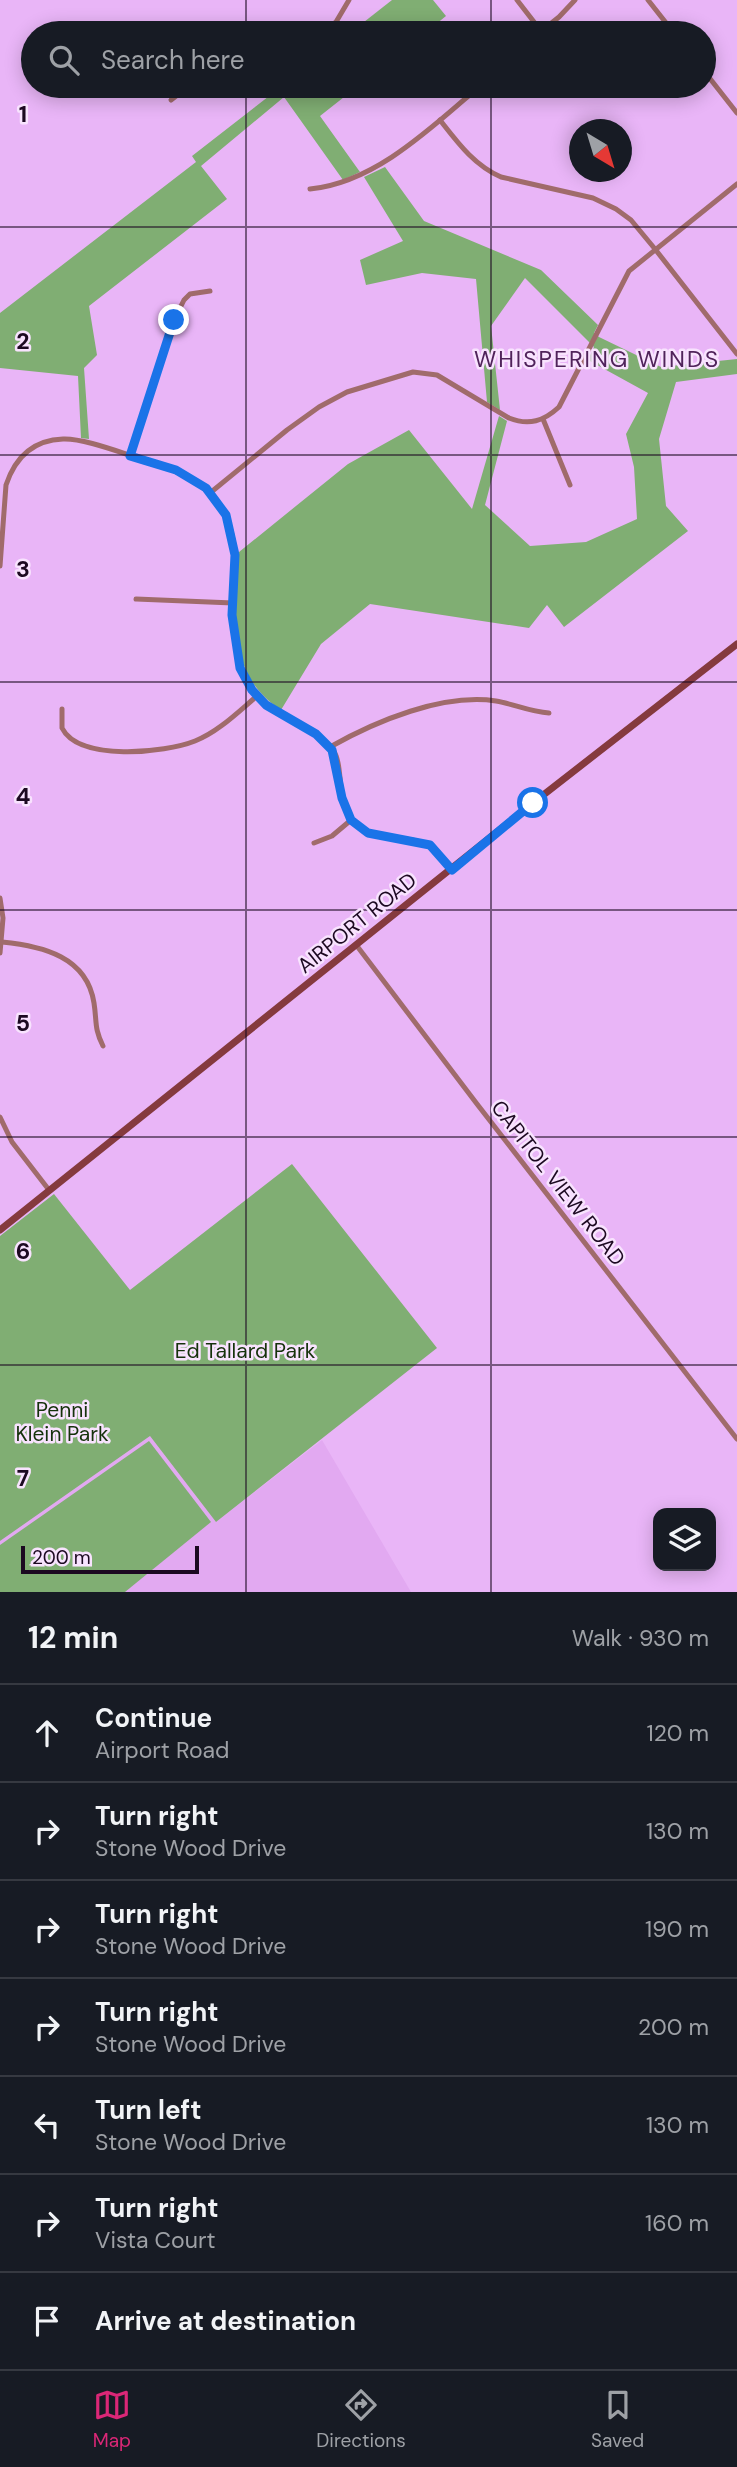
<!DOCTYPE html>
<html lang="en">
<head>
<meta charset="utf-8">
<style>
  :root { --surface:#171b24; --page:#20242c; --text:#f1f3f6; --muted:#9ea1a6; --line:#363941; --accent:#db2777 }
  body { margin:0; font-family:"DM Sans",sans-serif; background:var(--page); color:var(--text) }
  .controls { position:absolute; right:21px; bottom:21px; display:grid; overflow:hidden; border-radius:14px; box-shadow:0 4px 18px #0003 }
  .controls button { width:63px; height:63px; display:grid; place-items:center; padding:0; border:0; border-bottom:2px solid var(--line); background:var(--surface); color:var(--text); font:35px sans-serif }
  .compass { position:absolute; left:569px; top:119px; width:63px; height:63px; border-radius:50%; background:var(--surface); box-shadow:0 4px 18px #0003; rotate:142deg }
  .scale { position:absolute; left:21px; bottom:18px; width:178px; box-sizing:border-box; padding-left:7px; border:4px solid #1c0921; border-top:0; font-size:19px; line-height:24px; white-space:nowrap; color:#1c0921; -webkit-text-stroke:5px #f8e3fe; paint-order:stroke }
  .stop { position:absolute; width:21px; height:21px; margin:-16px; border:5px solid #1a73e8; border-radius:50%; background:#fff }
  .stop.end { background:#1a73e8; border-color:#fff; box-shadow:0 2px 7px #0008 }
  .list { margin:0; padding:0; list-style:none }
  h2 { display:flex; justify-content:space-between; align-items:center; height:91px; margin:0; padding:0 28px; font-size:30px }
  h2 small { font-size:23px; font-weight:400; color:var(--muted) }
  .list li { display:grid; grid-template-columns:46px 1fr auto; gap:21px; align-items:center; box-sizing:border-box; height:98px; padding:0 28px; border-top:2px solid var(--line) }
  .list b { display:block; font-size:26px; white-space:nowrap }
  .list p { margin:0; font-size:23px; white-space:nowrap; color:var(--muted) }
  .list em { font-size:23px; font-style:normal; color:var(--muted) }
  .icon { flex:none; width:38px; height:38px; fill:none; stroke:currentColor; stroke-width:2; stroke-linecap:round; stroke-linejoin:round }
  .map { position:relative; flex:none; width:737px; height:1592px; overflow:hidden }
  .search { position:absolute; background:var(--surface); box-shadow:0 4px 18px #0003; left:21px; right:21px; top:21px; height:77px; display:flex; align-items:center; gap:18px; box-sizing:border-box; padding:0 24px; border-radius:38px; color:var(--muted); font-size:26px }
  .sheet { height:777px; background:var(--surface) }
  nav { display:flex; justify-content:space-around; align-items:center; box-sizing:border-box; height:98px; border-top:2px solid var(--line); background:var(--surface); font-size:19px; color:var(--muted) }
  nav a { display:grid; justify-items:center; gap:4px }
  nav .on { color:var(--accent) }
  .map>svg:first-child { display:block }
  .built { fill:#e2a9f1 }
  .green { fill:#80ae73 }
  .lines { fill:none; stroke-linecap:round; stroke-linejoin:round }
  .street { stroke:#a06b6b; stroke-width:5 }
  .secondary { stroke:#853a3e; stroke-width:7 }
  .route { stroke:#1a73e8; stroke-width:9 }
  .grid { fill:none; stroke:#1c0921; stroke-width:2; stroke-opacity:0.55 }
  .labels { text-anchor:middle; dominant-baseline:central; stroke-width:5; stroke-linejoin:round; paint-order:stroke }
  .street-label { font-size:21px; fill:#1c0921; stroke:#f8e3fe }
  .park-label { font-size:21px; fill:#15320b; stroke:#f8e3fe }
  .neighbourhood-label { font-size:23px; letter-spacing:2px; fill:#50235b; stroke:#f8e3fe }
  .grid-label { font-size:23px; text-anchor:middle; font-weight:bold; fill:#1c0921; stroke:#f8e3fe; stroke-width:5; stroke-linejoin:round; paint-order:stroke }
</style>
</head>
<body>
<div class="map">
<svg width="737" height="1592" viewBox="0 0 737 1592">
  <rect width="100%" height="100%" fill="#e9b5f7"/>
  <path class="built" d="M150,1436L216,1522L322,1440L411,1592H0V1541Z"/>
  <g class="green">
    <path d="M392,0H433L446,16L425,33H350Z"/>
    <path d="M282,86H358L320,116L360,172L343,180L284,97L201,166L227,199L89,306L97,355L84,368L89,439L81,438L78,376L0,368V313L196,162L192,156Z"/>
    <path d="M385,167L424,221L541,270L598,325L594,333L599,337L661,367L737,359V374L676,382L659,439L666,506L688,531L564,627L547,605L529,628L370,604L321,644L281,710C224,673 236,610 239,552L348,464L409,430L472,509L499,416L507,421L485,505L530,546L586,542L637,519L634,467L626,434L648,393L588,360L594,347L525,278L491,326L500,410L487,402L476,279L422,273L366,285L360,260L403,241L364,177Z"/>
    <path d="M292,1164L437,1348L216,1522L150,1436L0,1541V1236L54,1194L130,1290Z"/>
    <path d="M149,1441L211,1522L125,1592H0V1545Z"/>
  </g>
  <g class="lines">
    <g class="street">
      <path d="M517,0L541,31"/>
      <path d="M648,0L674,33"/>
      <path d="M323,33L336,22L349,0"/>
      <path d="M539,33L559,17L575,0"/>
      <path d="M704,71L737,113"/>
      <path d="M171,100L189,86"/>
      <path d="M440,120C458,143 474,165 501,177L593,198L616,209L631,220L655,249L737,354"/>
      <path d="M310,189C375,183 432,127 480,86"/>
      <path d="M543,419L570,485"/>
      <path d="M130,456L174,320L184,300L190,294L210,291"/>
      <path d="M210,493L287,430L319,407L347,392L413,372L437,375L509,418C529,426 544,421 559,407L629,271L737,184"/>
      <path d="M0,566L6,485C15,458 33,440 63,439C84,438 124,454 145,460C196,476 232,497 235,556C236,576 231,595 232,615C232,623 234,632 235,641C237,659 240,676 252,691C273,717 312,722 333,750C344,765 336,802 352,821C371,844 406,833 431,846C439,850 446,863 451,870"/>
      <path d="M136,599L233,603"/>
      <path d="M62,709V728C79,762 165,753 195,741C218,732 238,712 257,696"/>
      <path d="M330,747C376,721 443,693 496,701C514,704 530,712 549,713"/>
      <path d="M314,843L332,836L351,820"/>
      <path d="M0,898L3,918L0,953"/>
      <path d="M2,942C43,946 87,957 94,1003C97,1022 94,1028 103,1046"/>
      <path d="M357,946L477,1104L737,1439"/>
      <path d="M0,1117L12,1142L49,1190"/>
    </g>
    <path class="secondary" d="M0,1230L533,803L737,644"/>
  </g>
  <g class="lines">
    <path class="route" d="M174,320L130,456L176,470L206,488L226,515L235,555L232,615L240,668L252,690L266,705L316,734L332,750L342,798L351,820L368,833L430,845L452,870L533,803"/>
  </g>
  <path class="grid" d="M246,0V33M491,0V33M246,86V1592M491,86V1592M0,227H737M0,455H737M0,682H737M0,910H737M0,1137H737M0,1365H737"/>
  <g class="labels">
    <g class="street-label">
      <text transform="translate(357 923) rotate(-39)">AIRPORT ROAD</text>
      <text transform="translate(558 1183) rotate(52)">CAPITOL VIEW ROAD</text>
    </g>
    <g class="park-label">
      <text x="245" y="1351">Ed Tallard Park</text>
      <text x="62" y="1410">Penni<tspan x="62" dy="24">Klein Park</tspan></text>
    </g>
    <g class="neighbourhood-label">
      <text x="597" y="359">WHISPERING WINDS</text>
    </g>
  </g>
  <g class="grid-label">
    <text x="23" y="122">1</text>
    <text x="23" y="349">2</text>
    <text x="23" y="577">3</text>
    <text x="23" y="804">4</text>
    <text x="23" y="1031">5</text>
    <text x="23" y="1259">6</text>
    <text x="23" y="1486">7</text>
  </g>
</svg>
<div class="controls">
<button><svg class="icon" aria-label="layers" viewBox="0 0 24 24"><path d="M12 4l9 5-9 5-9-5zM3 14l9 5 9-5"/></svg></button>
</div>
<svg class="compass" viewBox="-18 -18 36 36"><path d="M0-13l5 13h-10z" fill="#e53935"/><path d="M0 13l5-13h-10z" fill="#9ea1a6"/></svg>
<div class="scale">200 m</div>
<div class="stop" style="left:533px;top:803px"></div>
<div class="stop end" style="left:174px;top:320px"></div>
<div class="search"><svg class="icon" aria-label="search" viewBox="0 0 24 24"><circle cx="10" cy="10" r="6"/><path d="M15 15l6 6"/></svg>Search here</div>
</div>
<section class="sheet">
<h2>12 min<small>Walk · 930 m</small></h2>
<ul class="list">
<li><svg class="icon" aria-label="ahead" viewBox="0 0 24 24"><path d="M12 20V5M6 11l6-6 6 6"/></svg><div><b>Continue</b><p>Airport Road</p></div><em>120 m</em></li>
<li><svg class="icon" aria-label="right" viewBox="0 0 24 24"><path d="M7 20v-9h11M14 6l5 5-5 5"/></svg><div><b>Turn right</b><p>Stone Wood Drive</p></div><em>130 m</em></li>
<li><svg class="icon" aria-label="right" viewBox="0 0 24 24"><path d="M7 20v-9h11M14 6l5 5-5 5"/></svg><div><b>Turn right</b><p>Stone Wood Drive</p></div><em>190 m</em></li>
<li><svg class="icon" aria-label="right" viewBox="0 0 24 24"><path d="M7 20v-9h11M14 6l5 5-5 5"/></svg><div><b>Turn right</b><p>Stone Wood Drive</p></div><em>200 m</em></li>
<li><svg class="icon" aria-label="left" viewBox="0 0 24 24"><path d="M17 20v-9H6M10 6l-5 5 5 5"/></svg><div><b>Turn left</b><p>Stone Wood Drive</p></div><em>130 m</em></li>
<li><svg class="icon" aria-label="right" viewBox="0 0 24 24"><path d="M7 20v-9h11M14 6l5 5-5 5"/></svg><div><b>Turn right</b><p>Vista Court</p></div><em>160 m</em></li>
<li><svg class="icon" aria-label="arrive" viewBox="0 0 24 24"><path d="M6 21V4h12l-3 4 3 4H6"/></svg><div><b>Arrive at destination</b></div></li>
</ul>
</section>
<nav>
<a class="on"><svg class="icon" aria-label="map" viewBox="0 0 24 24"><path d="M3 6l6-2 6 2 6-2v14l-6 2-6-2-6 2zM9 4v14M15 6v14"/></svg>Map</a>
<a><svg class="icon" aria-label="directions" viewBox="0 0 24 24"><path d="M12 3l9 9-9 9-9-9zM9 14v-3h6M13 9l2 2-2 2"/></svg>Directions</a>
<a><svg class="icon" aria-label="saved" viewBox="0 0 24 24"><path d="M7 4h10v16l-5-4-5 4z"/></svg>Saved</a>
</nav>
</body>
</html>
